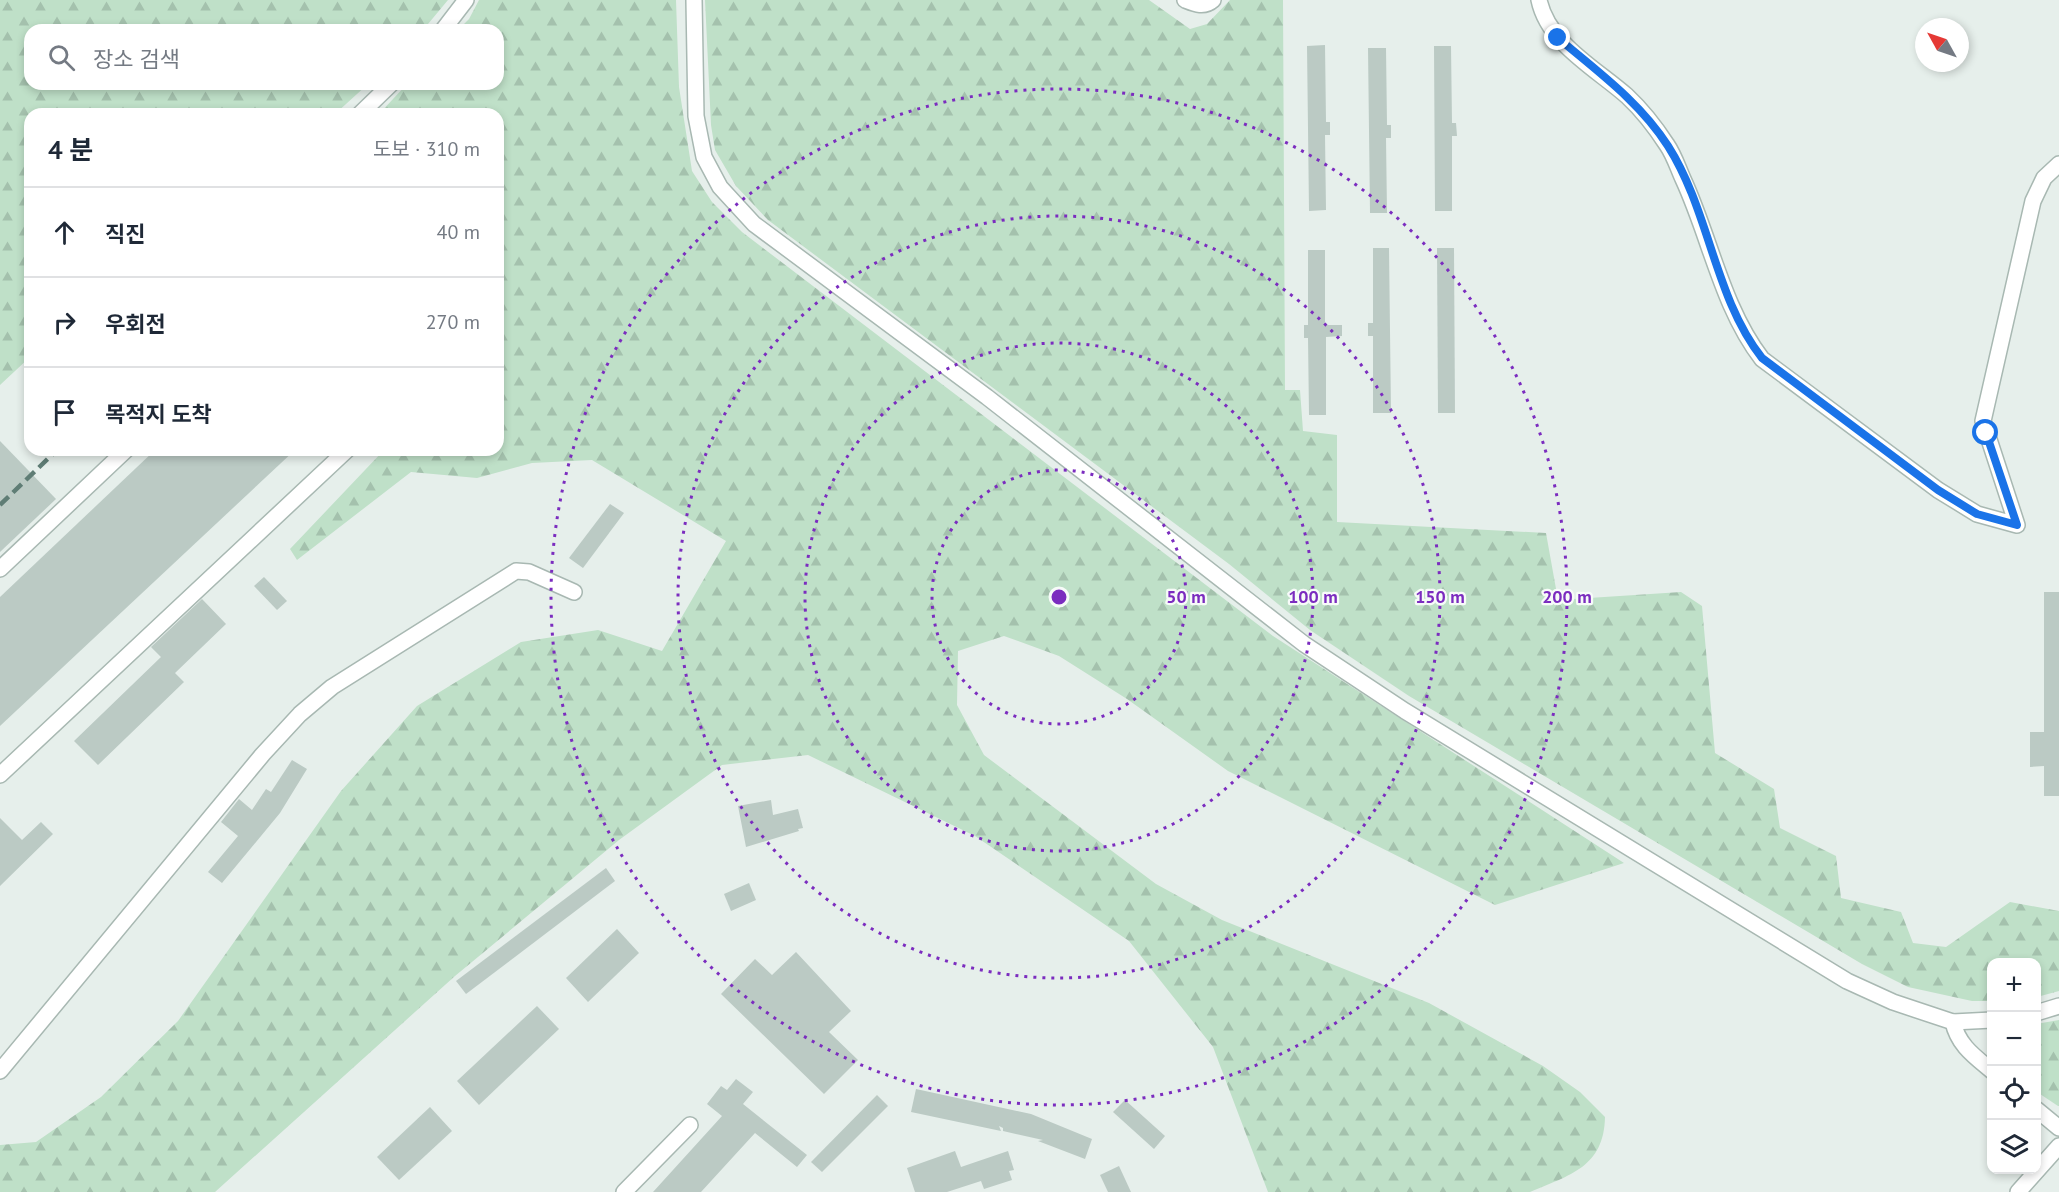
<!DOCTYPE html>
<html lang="ko">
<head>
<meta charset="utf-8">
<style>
  :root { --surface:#fff; --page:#f2f2f3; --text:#1f2937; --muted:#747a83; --line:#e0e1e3 }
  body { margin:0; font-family:"PT Sans","Noto Sans KR",sans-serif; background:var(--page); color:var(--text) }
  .controls { position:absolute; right:18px; bottom:18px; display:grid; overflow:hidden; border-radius:12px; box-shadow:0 3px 9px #0003 }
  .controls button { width:54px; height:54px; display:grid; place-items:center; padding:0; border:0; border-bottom:2px solid var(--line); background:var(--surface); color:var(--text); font:30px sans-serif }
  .compass { position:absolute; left:1915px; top:18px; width:54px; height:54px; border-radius:50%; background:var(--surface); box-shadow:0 3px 9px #0003; rotate:310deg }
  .stop { position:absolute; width:18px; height:18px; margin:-14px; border:4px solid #1a73e8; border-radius:50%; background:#fff }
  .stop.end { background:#1a73e8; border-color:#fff; box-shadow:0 2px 6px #0008 }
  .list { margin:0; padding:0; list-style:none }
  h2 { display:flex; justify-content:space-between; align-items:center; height:78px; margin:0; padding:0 24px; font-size:26px }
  h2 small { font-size:20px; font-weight:400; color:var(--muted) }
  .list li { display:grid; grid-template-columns:39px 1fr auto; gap:18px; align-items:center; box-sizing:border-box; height:90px; padding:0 24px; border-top:2px solid var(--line) }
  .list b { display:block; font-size:22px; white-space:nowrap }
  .list em { font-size:20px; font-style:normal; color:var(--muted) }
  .icon { flex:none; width:33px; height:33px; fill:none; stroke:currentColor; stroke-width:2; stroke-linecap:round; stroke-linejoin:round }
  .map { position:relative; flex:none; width:2059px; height:1192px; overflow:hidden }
  .search { position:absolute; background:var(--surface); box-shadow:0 3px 9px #0003; left:24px; top:24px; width:480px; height:66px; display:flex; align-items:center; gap:15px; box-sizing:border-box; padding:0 21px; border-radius:18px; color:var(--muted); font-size:22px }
  .panel { position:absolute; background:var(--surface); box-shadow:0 3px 9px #0003; left:24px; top:108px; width:480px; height:348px; border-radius:18px }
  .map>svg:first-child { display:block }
  .forest { fill:url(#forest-firs) }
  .building { fill:#bbcac4 }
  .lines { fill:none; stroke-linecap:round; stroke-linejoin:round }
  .street-casing { stroke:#a8b8b2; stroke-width:18 }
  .street { stroke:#fff; stroke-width:15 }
  .rail { stroke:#5f7d75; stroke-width:4.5; stroke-dasharray:12 6; stroke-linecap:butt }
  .route { stroke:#1a73e8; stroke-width:8 }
  .ring { fill:none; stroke:#7b2cbf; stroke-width:3; stroke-dasharray:3 6 }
  .centre { fill:#7b2cbf; stroke:#f7fbf9; stroke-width:3 }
  .ring-label { font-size:18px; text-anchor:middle; font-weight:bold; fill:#7b2cbf; stroke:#f7fbf9; stroke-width:4.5; stroke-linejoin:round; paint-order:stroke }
</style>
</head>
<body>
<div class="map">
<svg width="2059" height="1192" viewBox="0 0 2059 1192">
  <defs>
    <pattern id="forest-firs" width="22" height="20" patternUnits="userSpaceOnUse" patternTransform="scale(1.5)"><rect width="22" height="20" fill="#bfe0c8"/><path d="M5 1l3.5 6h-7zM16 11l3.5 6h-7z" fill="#a4c1ad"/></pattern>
  </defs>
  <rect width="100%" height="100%" fill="#e6efeb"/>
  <g class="forest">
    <path d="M0,0H448L423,30H30V84H368L335,114H30V357L0,385Z"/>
    <path d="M479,0H676L679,87L692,171L712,202L742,232L1273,636L1624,863L1495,905L1228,771L1127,699L1059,656L1004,636L958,651L957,705L984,755L1156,884L1222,920L1429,1003L1543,1066L1580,1092L1605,1117C1604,1167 1570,1175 1530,1192H1268L1213,1047L1129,941L975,836L808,755L722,765L619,840L455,976L215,1192H0V1145L36,1142L101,1097L178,1021L341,791L417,706L521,642L598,630L662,651L726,541L592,460L532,463L477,478L411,472L297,560L290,549L384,450H498V114H379L407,84H498V30H458L469,19Z"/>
    <path d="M705,0H1149L1190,29L1207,24L1230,0H1283L1285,390H1300L1303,431L1337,435V522L1546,533L1558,600L1681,592L1702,606L1715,753L1774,789L1780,828L1836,856L1841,898L1901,912L1913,943L1946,947L2010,902L2059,911V991L2037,997L2036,962H1992L1991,1001H1972L1908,987L1862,964L1409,696L1310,630L1229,564L768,220L736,186L715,150L711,125Z"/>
    <path d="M2059,1020V1106H2058L2037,1092L2036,1024Z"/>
  </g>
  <g class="building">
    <path d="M1325,45L1326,122H1330V135H1325L1326,210L1309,211L1307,46Z"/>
    <path d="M1434,46H1451L1452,123H1456L1457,136H1452V211H1435Z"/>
    <path d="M1368,48H1386L1387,125H1391V138H1386L1387,213H1370Z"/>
    <path d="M1373,248H1389L1391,413H1373V336H1368V323H1373Z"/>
    <path d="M1437,248H1454L1455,413H1438Z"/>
    <path d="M1308,250H1325V325H1342V336L1326,337V415H1309L1308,338H1304V325H1308Z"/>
    <path d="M0,441L56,499L0,552Z"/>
    <path d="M155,450H295L0,726V597Z"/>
    <path d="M610,504L624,513L583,568L569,558Z"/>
    <path d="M264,577L287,601L277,610L254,586Z"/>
    <path d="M2044,592H2059V796H2044V766L2030,767V732H2044Z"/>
    <path d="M202,599L226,624L175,673L184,682L98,765L74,741L161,657L151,647Z"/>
    <path d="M292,760L307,769L280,813L222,883L208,872L238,836L221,822L239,799L252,810L266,789L271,792Z"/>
    <path d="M771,800L773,815L798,809L803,828L798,829L799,831L746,847L738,806Z"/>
    <path d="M0,818L22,840L41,822L53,834L0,886Z"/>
    <path d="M606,868L615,881L466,994L456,981Z"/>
    <path d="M749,883L756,900L731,911L724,894Z"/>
    <path d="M617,929L639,953L588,1002L566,978Z"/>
    <path d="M796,952L851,1011L829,1032L858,1060L824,1094L721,994L755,959L772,975Z"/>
    <path d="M537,1006L559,1029L479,1105L457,1081Z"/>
    <path d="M736,1079L753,1092L743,1104L807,1155L797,1167L755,1133L701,1192H653L722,1116L707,1104L721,1086L727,1090Z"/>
    <path d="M916,1089L1031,1114L1092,1139L1085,1159L1038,1141L1043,1140L1003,1131V1128L999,1126L1001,1131L911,1112Z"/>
    <path d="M877,1095L888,1106L822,1172L811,1162Z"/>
    <path d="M1125,1100L1165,1136L1154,1149L1113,1112Z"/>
    <path d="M430,1107L452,1131L399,1180L377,1157Z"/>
    <path d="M955,1151L961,1167L1008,1151L1014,1170L1009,1171L1012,1180L984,1189L981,1181L947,1192H915L907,1168Z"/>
    <path d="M1119,1166L1131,1192H1108L1100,1175Z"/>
  </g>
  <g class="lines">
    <defs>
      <g id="street">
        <path d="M694,0L696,116L704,157L720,187L754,224L987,397L1304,644L1405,711L1847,981L1893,1002L1953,1022L1992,1020"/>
        <path d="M1185,0C1195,4 1204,8 1213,0"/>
        <path d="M1539,0C1548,43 1595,68 1627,96C1642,110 1656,128 1667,145C1674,155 1678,168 1683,179C1710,237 1722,307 1762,359L1938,490L1977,514L2017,525L1983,421L2033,201L2044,178L2059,164"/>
        <path d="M443,30L466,0"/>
        <path d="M360,114L391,84"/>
        <path d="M0,569L126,450"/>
        <path d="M0,775L347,450"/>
        <path d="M2036,1013L2059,1006"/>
        <path d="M1953,1022C1958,1045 1974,1056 1992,1071"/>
        <path d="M0,1071L263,754L300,714L332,687L516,571L529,572L574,592"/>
        <path d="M2036,1109L2059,1128"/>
        <path d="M624,1192L690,1125"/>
        <path d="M2018,1192L2059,1146"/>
      </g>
    </defs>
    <use href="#street" class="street-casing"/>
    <use href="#street" class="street"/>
    <path class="rail" d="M0,505L57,450"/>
  </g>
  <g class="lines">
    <path class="route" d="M1558,38C1597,71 1640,102 1668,146C1710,212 1714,297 1762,358L1938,490L1977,514L2017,525L1986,433"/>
  </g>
  <g class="ring">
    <circle cx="1059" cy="597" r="127"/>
    <circle cx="1059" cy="597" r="254"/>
    <circle cx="1059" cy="597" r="381"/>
    <circle cx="1059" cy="597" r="508"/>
  </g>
  <circle cx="1059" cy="597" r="9" class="centre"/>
  <g class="ring-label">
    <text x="1186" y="603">50 m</text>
    <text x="1313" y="603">100 m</text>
    <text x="1440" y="603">150 m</text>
    <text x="1567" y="603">200 m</text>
  </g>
</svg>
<div class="controls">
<button>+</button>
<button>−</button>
<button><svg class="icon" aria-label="locate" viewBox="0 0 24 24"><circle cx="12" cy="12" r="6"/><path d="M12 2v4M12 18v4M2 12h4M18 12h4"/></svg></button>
<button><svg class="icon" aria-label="layers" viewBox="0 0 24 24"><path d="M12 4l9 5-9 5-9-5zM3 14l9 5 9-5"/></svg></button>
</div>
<svg class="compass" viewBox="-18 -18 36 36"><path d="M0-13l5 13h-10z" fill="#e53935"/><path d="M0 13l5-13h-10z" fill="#747a83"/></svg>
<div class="stop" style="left:1986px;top:433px"></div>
<div class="stop end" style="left:1558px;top:38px"></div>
<div class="search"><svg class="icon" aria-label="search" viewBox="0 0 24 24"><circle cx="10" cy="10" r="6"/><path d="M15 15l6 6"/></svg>장소 검색</div>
<section class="panel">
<h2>4 분<small>도보 · 310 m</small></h2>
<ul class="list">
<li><svg class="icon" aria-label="ahead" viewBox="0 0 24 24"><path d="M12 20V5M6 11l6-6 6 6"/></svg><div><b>직진</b></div><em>40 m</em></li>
<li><svg class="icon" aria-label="right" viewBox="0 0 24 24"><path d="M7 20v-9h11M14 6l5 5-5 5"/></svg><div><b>우회전</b></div><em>270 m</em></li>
<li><svg class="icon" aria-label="arrive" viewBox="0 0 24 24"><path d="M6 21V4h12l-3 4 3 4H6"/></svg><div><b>목적지 도착</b></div></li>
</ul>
</section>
</div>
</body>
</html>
